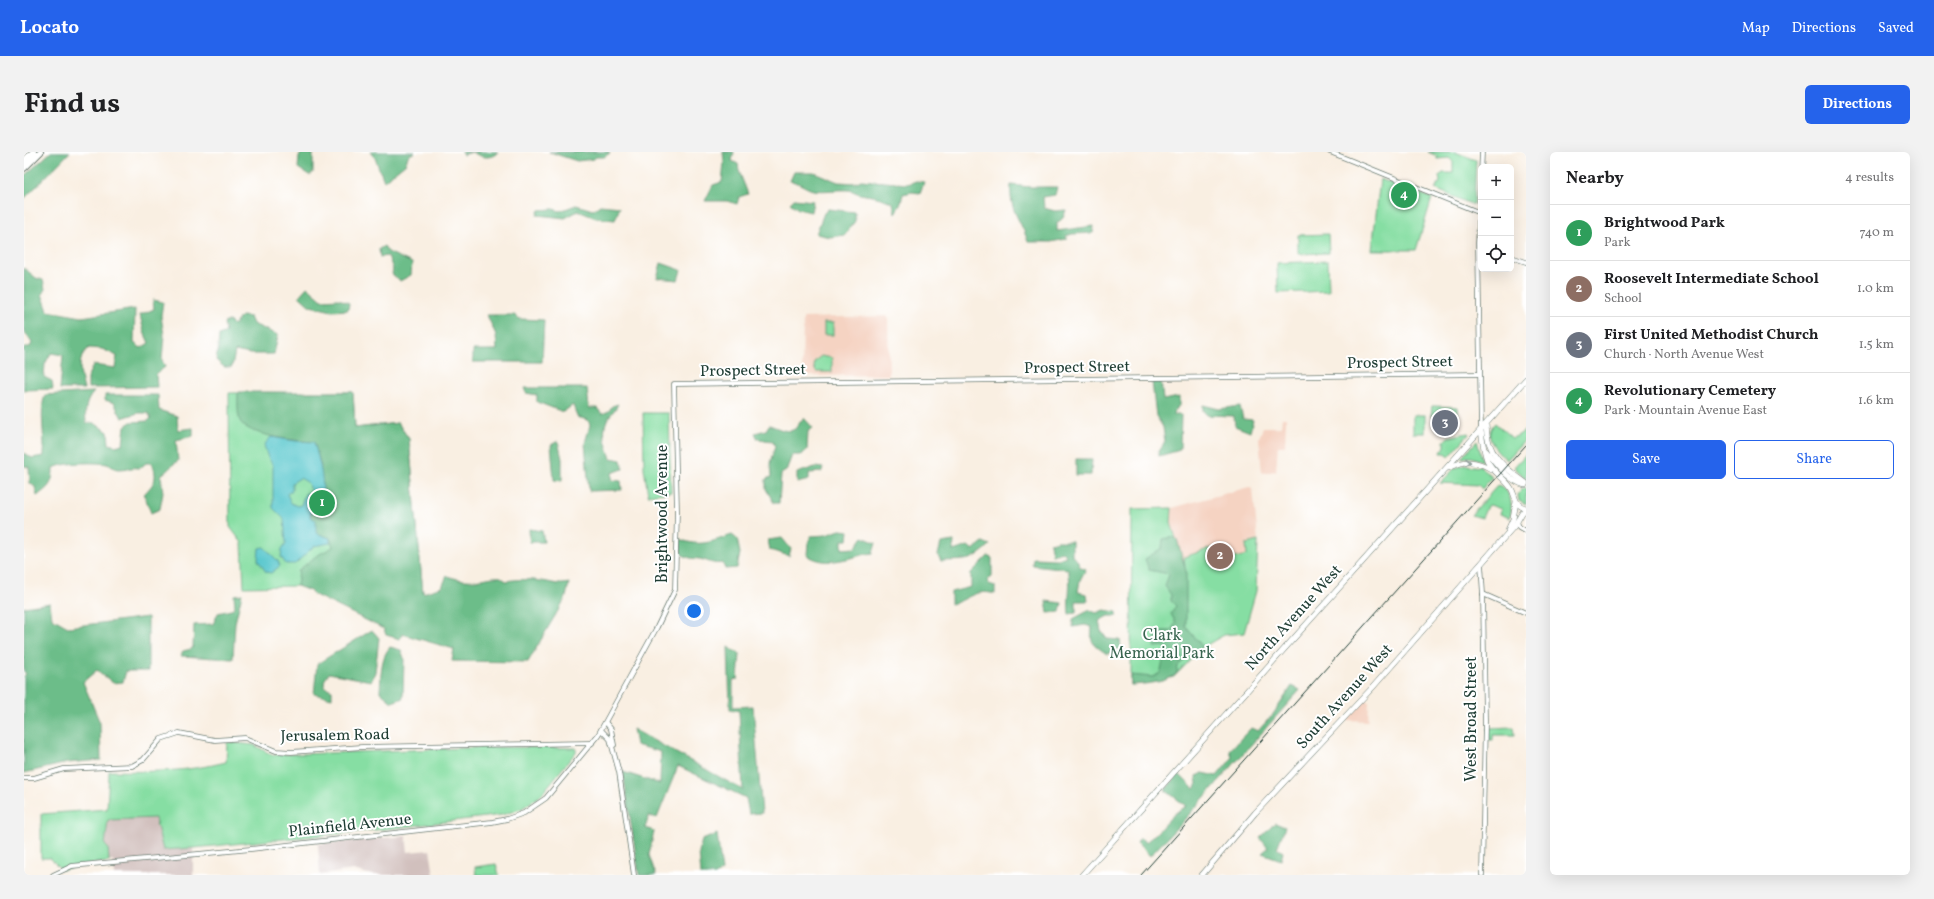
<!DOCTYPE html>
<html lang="en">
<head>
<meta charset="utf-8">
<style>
  :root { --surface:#fff; --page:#f2f2f2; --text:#202124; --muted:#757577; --line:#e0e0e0; --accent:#2563eb }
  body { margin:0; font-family:Vollkorn,serif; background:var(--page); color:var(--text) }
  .controls { position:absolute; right:12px; top:12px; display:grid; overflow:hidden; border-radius:6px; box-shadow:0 4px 16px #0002 }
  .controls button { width:36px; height:36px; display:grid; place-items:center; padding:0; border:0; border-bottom:1px solid var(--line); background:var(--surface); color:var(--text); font:20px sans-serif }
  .you { position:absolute; left:670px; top:459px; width:14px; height:14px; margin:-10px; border:3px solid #fff; border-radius:50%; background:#1a73e8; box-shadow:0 0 0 6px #1a73e833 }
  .badge { display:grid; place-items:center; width:26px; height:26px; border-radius:50%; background:var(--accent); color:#fff; font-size:13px; font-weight:700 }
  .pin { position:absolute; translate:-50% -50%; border:2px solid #fff; box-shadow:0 1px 4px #0006 }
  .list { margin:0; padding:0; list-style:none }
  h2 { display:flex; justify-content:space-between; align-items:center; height:52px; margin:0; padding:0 16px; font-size:17px }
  h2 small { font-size:13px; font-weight:400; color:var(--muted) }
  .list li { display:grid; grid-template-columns:26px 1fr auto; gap:12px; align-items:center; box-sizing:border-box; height:56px; padding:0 16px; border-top:1px solid var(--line) }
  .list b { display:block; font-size:15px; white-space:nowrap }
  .list p { margin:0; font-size:13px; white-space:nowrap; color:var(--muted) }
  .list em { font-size:13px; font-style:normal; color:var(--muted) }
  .actions { display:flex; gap:8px; padding:12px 16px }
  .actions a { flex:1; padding:9px 0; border:1px solid var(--accent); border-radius:6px; text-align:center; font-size:14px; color:var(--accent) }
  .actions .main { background:var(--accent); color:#fff }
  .icon { flex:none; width:22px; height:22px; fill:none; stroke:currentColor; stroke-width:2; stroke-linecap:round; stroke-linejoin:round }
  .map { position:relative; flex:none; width:1502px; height:723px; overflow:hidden; border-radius:6px }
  header { display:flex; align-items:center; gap:24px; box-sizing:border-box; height:56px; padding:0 20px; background:var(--accent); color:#fff }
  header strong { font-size:19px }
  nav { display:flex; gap:22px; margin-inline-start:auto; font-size:14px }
  .intro { display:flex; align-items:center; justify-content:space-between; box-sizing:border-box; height:96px; padding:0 24px }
  h1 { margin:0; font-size:28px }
  .button { padding:10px 18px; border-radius:6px; background:var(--accent); color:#fff; font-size:14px; font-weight:700 }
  main { display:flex; gap:24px; padding:0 24px }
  aside { flex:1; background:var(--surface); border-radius:6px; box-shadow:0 4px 16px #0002 }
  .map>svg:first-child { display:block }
  .built { fill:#f5d3c2 }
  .industrial { fill:#d1c0bd }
  .green { fill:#86dea3; stroke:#528e6c }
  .forest { fill:#6cbd89; stroke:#467d5e }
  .water { fill:#59c7ce; stroke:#3c8281; fill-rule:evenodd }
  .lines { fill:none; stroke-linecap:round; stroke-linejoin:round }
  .minor-casing { stroke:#6b7b71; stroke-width:5.5 }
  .major-casing { stroke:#6b7b71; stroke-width:6 }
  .highway-casing { stroke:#6b7b71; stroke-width:8 }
  .minor { stroke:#fff; stroke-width:4 }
  .major { stroke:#fff; stroke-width:5 }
  .highway { stroke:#fff; stroke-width:6 }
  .rail { stroke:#1f3d34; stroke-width:1 }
  .oneway { stroke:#8f9e9a }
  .labels { text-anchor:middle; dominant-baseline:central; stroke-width:4; stroke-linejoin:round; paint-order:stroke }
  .street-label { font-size:16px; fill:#1f3d34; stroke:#fff }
  .park-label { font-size:16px; fill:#396550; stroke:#fff }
</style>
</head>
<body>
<header>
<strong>Locato</strong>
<nav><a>Map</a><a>Directions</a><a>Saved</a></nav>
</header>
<div class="intro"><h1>Find us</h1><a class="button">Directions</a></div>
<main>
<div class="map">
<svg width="1502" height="723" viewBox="0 0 1502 723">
  <rect width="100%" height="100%" fill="#fff"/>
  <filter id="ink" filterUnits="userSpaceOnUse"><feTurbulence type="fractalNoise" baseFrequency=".025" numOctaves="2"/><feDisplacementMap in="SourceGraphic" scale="8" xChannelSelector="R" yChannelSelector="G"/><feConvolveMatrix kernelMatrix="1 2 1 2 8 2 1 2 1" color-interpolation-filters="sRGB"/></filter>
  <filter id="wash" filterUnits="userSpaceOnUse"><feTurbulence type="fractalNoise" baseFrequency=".012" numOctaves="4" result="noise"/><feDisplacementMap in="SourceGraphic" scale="16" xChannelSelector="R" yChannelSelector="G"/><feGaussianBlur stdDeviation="0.9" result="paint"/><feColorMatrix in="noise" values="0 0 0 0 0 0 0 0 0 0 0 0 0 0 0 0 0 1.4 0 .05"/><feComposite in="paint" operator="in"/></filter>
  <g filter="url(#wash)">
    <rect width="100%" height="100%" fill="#f9efe2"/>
    <g class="built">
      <path d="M864,164L865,223L778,224L779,166Z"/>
      <path d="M1258,266H1262L1261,294H1254L1252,319L1238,321L1235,286L1239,275H1257Z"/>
      <path d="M1225,335L1229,337L1234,389L1232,439L1220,481L1200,483L1179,495L1147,371L1148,356Z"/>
      <path d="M1340,547L1345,549L1344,569L1322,568Z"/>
    </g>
    <g class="industrial">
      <path d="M131,666L139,698L169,696V723H90L89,709L85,710L81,694L84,668Z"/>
      <path d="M382,684L384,700L406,698L410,723H348L329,718L296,723L294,692Z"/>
    </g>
    <g class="green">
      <path d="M1404,0H1431L1452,8L1450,52H1447L1411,37L1416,30L1415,24L1419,21H1429V10L1425,6L1413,7V4Z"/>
      <path d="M1356,27L1408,46L1392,98H1348Z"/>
      <path d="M1304,82L1305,101L1274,102V83Z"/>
      <path d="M1304,109L1305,139L1254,141L1253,111Z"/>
      <rect x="800" y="171" width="9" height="12"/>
      <path d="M797,204L808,206V220H792L790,215L791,209Z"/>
      <path d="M329,240L331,276L374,271L385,287L399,442L273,434L220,435L218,391L206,375L205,241Z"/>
      <path d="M1408,254L1434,255V261H1425V263L1407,264Z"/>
      <path d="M619,261H645L647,340L624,343L620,316Z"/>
      <rect x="1389" y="263" width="12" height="18"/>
      <path d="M1471,271L1488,286L1493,284L1502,278V287L1483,308C1472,298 1458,285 1471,271Z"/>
      <path d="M1444,281L1445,282L1425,305L1422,301H1417L1418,298H1420V289L1424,285Z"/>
      <path d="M1453,289L1459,309L1447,305L1437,306Z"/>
      <path d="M1502,302V327L1490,315Z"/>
      <path d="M1442,313L1457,315L1468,325L1458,337L1454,333L1416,331L1431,316Z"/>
      <path d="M1474,333C1487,338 1489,353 1486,366L1476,362L1477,357L1466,353L1463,354L1458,366L1447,363Z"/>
      <path d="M1502,336V353L1495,349L1494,343L1498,337Z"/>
      <path d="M1148,356L1147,371L1161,414L1160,405L1187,396L1190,411L1223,403L1222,392L1234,389L1232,439L1220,481L1200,483L1179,495L1150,525L1123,531L1107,533L1108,357Z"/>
      <path d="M1490,575L1491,583H1469V588H1465L1464,576Z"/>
      <path d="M203,590L230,593L248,603L470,595L552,596V600L516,644L497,657L478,663L362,677L169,696L139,698L131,666L84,668L81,693L84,696L85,710L56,713L38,718L26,706H17V662L83,657L85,619C125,620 163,620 202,610Z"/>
      <path d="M472,712L475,723H452L451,715Z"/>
    </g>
    <g class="forest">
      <path d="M27,0H46L0,47V24Z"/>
      <path d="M278,0H289V21L285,23L274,16L275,5Z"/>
      <path d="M346,0H391L384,4L382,11L360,29L351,6Z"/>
      <path d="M438,0H474C467,8 456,5 448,0L439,3Z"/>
      <path d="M525,0H584L586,1L580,5H572L570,7L553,9Z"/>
      <path d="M699,0H710L708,9L714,12L715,19L724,42L715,45L713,52L703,49H681L689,33L698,30L700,10Z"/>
      <path d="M770,20H790L814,30L831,31L837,28L884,32L892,29L900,30L896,41L888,40L879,42L876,53L871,61L869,51C858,45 847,44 836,42C832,41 828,38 824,38C813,37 802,40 789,38C781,36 775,30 766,29Z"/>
      <path d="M987,33L1006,35H1033L1031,43L1019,45L1020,56L1031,59L1042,58L1039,66L1033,71V79L1070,74L1069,81L1048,82L1042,84V87L1027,90H1004C997,67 985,60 987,33Z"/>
      <path d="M770,47L789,49L787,60L774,57L766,51Z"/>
      <path d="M552,53L569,58L576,53L596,55L591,68L572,66L554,59L541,66L513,63L515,58L529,57L536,59Z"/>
      <path d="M804,57L831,60V69L821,83L806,85L792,82L800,61Z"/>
      <path d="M360,94L364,100L388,111L387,123L376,129L368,122L369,117L364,104L356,105L355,97Z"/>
      <path d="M637,111L657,118L654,128L633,126Z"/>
      <path d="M0,116L12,126L19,128L21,137L18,142L24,159L58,165L111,157L110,191L117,196L125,191L120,180L116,163L130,157L129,148L139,150L137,164L140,183L138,208L141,215L132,222L133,235L64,236V224L69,213L91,216L93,204L78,197L65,196C52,206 56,222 60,237H36L39,203L27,201L21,212L20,225L28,229L29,237L0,238V195H6L8,191L0,179Z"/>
      <path d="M283,135L298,148L315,147L325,151L324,158L308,159L286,154L275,144Z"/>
      <path d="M463,163H490L496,167L520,168L518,210H449V198H473L472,183Z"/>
      <path d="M217,164L226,165L229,172L254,183L250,202H226L211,199L208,215H200L192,208L194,197L195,183L202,180L200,171L205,169L210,173Z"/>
      <path d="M1137,229L1139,248L1155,245V254L1151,257L1150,263H1157L1156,298L1135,304L1134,299L1141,290L1139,275L1132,264L1128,230Z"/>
      <path d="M500,236H563L565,256H573L578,262L585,259L588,254L594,252C591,259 586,262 583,268C577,281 583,295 587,306L597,308L599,317L588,321V328L597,329L598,338L565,339L561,291L566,273L564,268L553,265L549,253L539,260L513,250V243L502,241Z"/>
      <path d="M70,240C61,249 61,259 62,271H70L84,280L85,292L91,294L99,292L101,274L107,270L124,269L127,266L124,261H114L98,266L90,251L81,248V243H134L135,258L153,264L154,278L169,276V284L152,288L154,309C147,313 144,319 137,323L139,341L136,357L127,361L120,342C131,331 134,326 128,311H122L116,316C108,315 102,317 94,317C90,317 87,313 83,312C73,310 35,310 29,317C29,332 25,335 13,344L11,335L6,331L5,315L0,314V301L8,306L20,304C21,285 15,259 21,243Z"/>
      <path d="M214,240H329L331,276L374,271L385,287L399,441L418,435L423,424C432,427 442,429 452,428C461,427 468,424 477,425L482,429C494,427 505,427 517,429C528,430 534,434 545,431L542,445L504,510L428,509L430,497L378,482L376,487L362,483L360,477L289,442L286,439L273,434L275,418L292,404L309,395L306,386L291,381L286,366L297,314L290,290C274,289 223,284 216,269C213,261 214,248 214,240Z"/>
      <path d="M1179,253L1195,257L1216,254L1219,267L1229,268L1226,280L1211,274L1210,264L1183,263L1179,259Z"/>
      <path d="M780,266L789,276L784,279L783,298L777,303H768L762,319L757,322L755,351H750L742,337V327L747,325L746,311L751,294L748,289L734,287L731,281L742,278L745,273C753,275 764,283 772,276C775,273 776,269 780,266Z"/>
      <path d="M534,289L538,307V329L530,328L527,293Z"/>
      <path d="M1052,307H1068L1067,323H1052Z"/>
      <path d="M791,315L799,316L798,320L785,321V328L773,331V321Z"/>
      <path d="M505,377L518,379L520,390H506Z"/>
      <path d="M816,378L825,379L824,388H818V397L831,396L839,385L852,391L849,401C826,404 804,417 783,403L784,391L787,384L802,383Z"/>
      <path d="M708,383L713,387L716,401L713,416L701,417L699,411C689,413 685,409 676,407C667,406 666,407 657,402L656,387C675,396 689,389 708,383Z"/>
      <path d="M1148,385L1153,387L1162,419V475L1179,495L1168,506L1164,505L1154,514L1153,521C1144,531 1121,532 1107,533V523L1129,525L1136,521C1140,512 1137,505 1143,497L1140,494L1130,495L1133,479H1146L1152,471L1147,462L1152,454L1147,449V443L1141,434L1145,422L1125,418L1121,407L1138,396L1139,387Z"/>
      <path d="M758,386L767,397L765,404L746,398L744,388Z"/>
      <path d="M930,389L929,399L944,394L949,398L959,390L966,393C947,411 942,408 917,409L914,403L917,391Z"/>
      <path d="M1033,389H1048V404L1054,409L1055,414L1062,417L1056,428L1054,440L1063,442L1064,449H1052V461L1045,462C1043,447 1048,431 1044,417L1008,413L1009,406L1034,407L1042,404L1040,400L1028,402L1026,391Z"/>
      <path d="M964,404L968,406V424L963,429L965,432L971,434V442C950,436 945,448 927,452V440L947,435V421Z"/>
      <path d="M218,442L211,471L209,507L157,504L159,499L167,497L169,495L170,473L189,472L194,461L207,458L211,454L210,443Z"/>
      <path d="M1022,449L1038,451L1036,460L1024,461Z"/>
      <path d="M26,451L28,466L44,475L124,465V519H102L99,530L89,531L73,518L59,530L76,571L77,608L43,611L0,621V524L2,522L0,519V455Z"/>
      <path d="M1066,458L1072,461L1080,458L1093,460V464H1084L1075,469L1077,479L1083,487L1096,488L1097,496L1083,502C1069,492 1066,492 1068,475L1061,473L1049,475V467Z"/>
      <path d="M348,478L355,486L351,520L347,529L305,521L300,529L301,535L308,538V546L290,542L293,512Z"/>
      <path d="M366,495L377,498L380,506L379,546L368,550L356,540C357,525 356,506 366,495Z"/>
      <path d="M704,495L716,502L714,527L709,528V555L729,554L738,661L725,662L722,646L654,614L633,666L625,664L621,676L630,679L625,703L632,723H615L599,620L636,632L637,600L612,593L609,577L719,638L715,559L706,557Z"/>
      <path d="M1268,534L1276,538L1161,667L1126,704L1113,691L1116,686L1122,690C1137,679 1146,662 1162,654L1141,638L1155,622L1170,637L1173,632L1172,624L1179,621L1193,624L1208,606L1206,598L1227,576L1234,579L1250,561Z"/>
      <path d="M1251,671L1261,675L1253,696L1259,700L1257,708L1238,701L1244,696L1236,686Z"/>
      <path d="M693,682L698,719L691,723H677L675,700L678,688Z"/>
    </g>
    <g class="water">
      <path d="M247,285L272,289L290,290C296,311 301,329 298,351L288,354L286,365L292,368V381L306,386V391L290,394L271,412H262L257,405L258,397L262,391L260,367L249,356V314L243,303L240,293ZM276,326L283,330L285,334L284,335L287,337L286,340L281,342L277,353L273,354L267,351L263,342L265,339H268V331Z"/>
      <path d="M240,395L254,409L256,414L247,421L242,420L234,408L235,396Z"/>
    </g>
  </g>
  <g filter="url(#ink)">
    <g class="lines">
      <defs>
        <g id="minor">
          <path d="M1306,0L1454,60"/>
          <path d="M1487,105L1502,110"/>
          <path d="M1457,278L1454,91L1458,0"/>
          <path d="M1493,370L1495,375L1502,379"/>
          <path d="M1457,412L1459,442L1461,569L1458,723"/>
          <path d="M1459,442L1502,461"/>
          <path d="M582,571L587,577L590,593"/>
          <path d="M577,578L586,587L595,620L610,723"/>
          <path d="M0,626H10L40,617L108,614L119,608L137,587L155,581L191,588L221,586L252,599L267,600L338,595L568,591"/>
          <path d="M29,723L48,714L58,713L227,697L468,670L483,667L500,661L522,646L574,583L633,475L651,438L653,359L650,232L1455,222"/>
        </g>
        <g id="major">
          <path d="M1462,272C1462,301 1479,315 1502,331"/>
          <path d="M1457,278C1458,286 1460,300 1463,308C1468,320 1480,325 1487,336C1492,344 1490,354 1502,356"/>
          <path d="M1462,299C1474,313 1483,328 1501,333"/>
          <path d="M1424,316C1440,308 1452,308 1467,317"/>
          <path d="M1484,378L1489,367L1492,350"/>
          <path d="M1058,723L1502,227"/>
          <path d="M1178,723L1231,661L1349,535L1491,373L1498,361L1502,357"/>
        </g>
        <g id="highway">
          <path d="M0,9L9,0"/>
          <path d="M0,16L16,0"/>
        </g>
      </defs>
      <use href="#minor" class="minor-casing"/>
      <use href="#major" class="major-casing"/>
      <use href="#highway" class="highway-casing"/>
      <use href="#minor" class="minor"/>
      <use href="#major" class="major"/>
      <use href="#highway" class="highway"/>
      <path class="rail" d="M1117,723L1502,293"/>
    </g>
    <defs><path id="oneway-chevron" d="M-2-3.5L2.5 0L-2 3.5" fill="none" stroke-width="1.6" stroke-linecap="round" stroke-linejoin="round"/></defs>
    <use class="oneway" href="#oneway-chevron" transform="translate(1444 310) rotate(1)"/>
  </g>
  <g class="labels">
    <g class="street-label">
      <text transform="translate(1376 211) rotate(-1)">Prospect Street</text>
      <text transform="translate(1053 216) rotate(-1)">Prospect Street</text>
      <text transform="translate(729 219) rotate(-1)">Prospect Street</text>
      <text transform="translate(639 362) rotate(-90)">Brightwood Avenue</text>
      <text transform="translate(1270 466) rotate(-48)">North Avenue West</text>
      <text transform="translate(1321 545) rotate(-48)">South Avenue West</text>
      <text transform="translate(1448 567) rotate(-90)">West Broad Street</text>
      <text transform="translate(311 584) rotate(-1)">Jerusalem Road</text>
      <text transform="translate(326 674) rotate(-6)">Plainfield Avenue</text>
    </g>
    <g class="park-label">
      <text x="1138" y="484">Clark<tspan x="1138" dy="18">Memorial Park</tspan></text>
    </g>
  </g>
</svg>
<div class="controls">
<button>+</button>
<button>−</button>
<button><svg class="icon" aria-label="locate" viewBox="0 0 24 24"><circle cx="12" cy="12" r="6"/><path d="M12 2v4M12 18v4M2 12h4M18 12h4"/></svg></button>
</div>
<div class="you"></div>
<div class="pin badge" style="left:298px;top:351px;background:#2e9e5b">1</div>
<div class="pin badge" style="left:1196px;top:404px;background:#8d6e63">2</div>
<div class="pin badge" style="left:1421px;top:271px;background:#6b7280">3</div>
<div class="pin badge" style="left:1380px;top:43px;background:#2e9e5b">4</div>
</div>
<aside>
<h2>Nearby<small>4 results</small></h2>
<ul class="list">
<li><span class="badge" style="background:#2e9e5b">1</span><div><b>Brightwood Park</b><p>Park</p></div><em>740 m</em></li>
<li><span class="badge" style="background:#8d6e63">2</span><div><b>Roosevelt Intermediate School</b><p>School</p></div><em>1.0 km</em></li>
<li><span class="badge" style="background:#6b7280">3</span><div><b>First United Methodist Church</b><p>Church · North Avenue West</p></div><em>1.5 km</em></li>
<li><span class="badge" style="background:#2e9e5b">4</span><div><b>Revolutionary Cemetery</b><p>Park · Mountain Avenue East</p></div><em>1.6 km</em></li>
</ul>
<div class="actions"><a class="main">Save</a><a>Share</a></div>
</aside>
</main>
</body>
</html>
